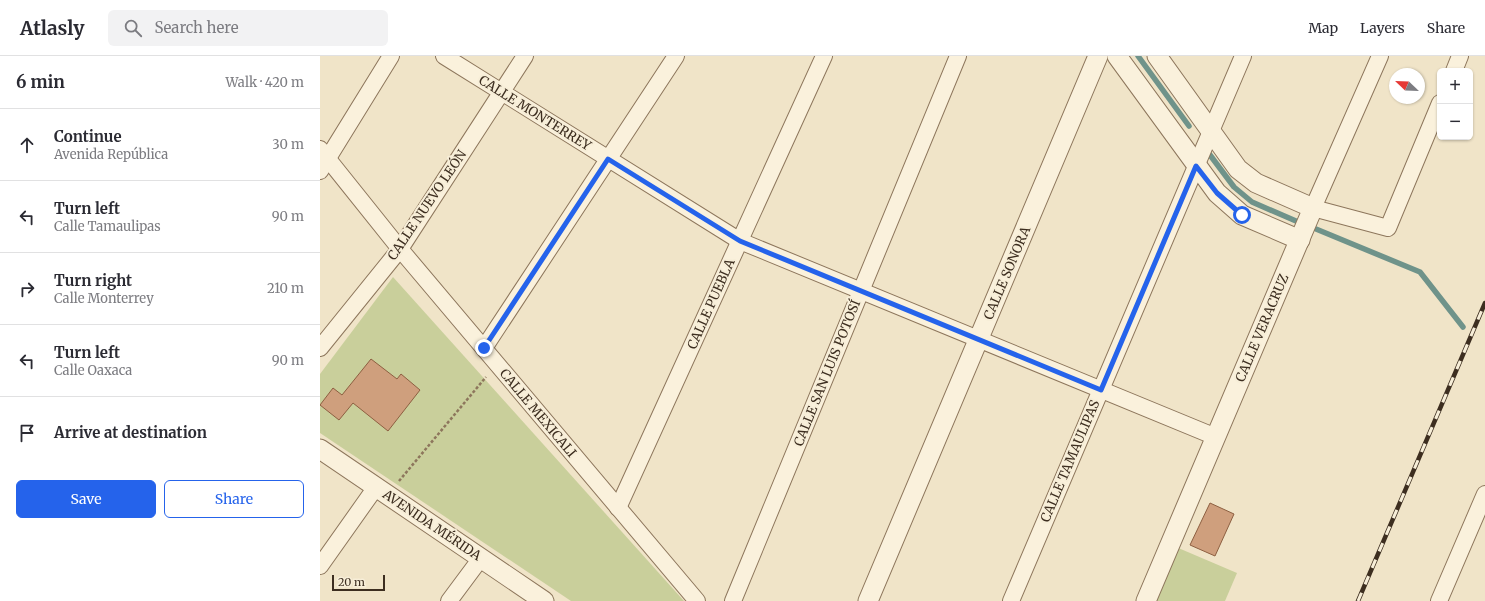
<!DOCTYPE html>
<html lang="en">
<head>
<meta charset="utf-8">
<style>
  :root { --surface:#fff; --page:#f2f2f3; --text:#2b2b33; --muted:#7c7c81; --line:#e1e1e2; --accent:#2563eb }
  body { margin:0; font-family:Merriweather,serif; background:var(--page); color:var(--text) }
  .controls { position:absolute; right:12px; top:12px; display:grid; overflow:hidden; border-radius:6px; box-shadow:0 1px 3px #0004 }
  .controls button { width:36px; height:36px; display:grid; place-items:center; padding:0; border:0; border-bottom:1px solid var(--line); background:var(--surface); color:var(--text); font:20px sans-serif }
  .compass { position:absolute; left:1069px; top:12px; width:36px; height:36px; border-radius:50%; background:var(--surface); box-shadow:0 1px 3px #0004; rotate:293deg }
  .scale { position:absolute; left:12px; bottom:10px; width:53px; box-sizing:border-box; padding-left:4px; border:2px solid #3d2e20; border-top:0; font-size:11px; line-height:14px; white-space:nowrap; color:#3d2e20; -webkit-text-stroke:3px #f7eed8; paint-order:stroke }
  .stop { position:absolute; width:12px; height:12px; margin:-9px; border:3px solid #2563eb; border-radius:50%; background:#fff }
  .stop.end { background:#2563eb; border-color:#fff; box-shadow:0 1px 4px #0008 }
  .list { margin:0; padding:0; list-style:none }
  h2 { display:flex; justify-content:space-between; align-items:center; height:52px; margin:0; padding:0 16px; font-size:17px }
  h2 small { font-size:13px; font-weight:400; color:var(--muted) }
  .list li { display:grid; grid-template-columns:26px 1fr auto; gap:12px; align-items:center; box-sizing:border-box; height:72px; padding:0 16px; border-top:1px solid var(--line) }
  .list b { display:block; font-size:15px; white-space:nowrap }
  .list p { margin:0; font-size:13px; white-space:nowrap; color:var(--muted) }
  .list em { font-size:13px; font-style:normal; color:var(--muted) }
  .actions { display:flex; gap:8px; padding:12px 16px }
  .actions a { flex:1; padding:9px 0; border:1px solid var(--accent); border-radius:6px; text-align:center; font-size:14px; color:var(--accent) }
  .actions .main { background:var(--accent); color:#fff }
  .icon { flex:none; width:22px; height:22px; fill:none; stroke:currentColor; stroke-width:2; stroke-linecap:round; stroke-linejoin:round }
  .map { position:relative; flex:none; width:1165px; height:545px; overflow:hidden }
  header { display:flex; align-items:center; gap:24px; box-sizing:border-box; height:56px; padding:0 20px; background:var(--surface); border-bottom:1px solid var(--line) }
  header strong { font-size:19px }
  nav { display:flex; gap:22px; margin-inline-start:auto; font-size:14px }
  .search { width:280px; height:36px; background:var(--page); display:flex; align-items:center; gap:10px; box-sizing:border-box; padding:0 14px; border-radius:6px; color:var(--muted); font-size:15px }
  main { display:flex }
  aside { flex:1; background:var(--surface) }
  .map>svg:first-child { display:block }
  .green { fill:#c9cf9b }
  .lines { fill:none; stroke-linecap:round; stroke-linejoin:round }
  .stream { stroke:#6f938a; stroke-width:5.5 }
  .building { fill:#cf9f7d; stroke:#8d5f41 }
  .minor-casing { stroke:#8d765c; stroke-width:18 }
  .tertiary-casing { stroke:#8d765c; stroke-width:21 }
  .path { stroke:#8d765c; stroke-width:2.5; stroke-dasharray:3 2; stroke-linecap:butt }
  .minor { stroke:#faf1dc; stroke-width:16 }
  .tertiary { stroke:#faf1dc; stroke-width:19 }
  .rail-casing { stroke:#3d2e20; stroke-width:4.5 }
  .rail { stroke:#f7eed8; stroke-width:3; stroke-dasharray:9; stroke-linecap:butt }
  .route { stroke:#2563eb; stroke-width:5 }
  .labels { text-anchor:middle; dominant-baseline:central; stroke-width:4; stroke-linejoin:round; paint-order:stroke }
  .street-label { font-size:13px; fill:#3d2e20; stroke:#f7eed8 }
</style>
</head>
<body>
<header>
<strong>Atlasly</strong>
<div class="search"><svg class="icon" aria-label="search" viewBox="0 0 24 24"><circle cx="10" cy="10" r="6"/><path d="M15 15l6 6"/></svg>Search here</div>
<nav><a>Map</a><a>Layers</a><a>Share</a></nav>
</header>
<main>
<aside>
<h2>6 min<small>Walk · 420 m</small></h2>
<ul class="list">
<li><svg class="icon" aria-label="ahead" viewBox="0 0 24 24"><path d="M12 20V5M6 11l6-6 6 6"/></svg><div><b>Continue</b><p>Avenida República</p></div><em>30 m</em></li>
<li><svg class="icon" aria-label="left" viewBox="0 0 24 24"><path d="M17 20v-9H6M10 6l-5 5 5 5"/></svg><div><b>Turn left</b><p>Calle Tamaulipas</p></div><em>90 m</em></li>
<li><svg class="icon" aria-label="right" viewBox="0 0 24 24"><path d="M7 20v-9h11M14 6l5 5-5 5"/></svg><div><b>Turn right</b><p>Calle Monterrey</p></div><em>210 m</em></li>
<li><svg class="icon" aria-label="left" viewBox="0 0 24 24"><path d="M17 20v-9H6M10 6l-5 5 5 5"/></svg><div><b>Turn left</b><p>Calle Oaxaca</p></div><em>90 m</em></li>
<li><svg class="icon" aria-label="arrive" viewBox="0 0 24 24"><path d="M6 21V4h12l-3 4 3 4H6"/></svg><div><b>Arrive at destination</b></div></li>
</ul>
<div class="actions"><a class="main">Save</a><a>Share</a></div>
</aside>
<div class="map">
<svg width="1165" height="545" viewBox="0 0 1165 545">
  <rect width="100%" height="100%" fill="#f0e4c8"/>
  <g class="green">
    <path d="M73,221L364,545H251L0,377V318Z"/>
    <path d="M856,491L917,517L905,545H832Z"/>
  </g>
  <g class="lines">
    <g class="stream">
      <path d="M818,0L869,70"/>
      <path d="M887,95L914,131L932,146L976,165"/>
      <path d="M996,173L1100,216L1143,271"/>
    </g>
  </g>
  <g class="building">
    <path d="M51,303L77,323L81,318L100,334L68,375L33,347L19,364L0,349L13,332L22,339Z"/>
    <path d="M890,447L914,458L895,500L870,489Z"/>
  </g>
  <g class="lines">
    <defs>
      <g id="minor">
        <path d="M124,0L420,185L896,381"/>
        <path d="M1060,0L993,152L1068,172L1120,47"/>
        <path d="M1134,15L1140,0"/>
        <path d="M0,93L80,193L377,545"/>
        <path d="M0,115L71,0"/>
        <path d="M0,292L80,193L205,0"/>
        <path d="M164,292L356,0"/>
        <path d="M298,452L504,0"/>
        <path d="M0,510L56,431"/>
        <path d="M129,545L161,502"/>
        <path d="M413,545L638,0"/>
        <path d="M691,545L923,0"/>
        <path d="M1119,545L1165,438"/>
      </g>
      <g id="tertiary">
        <path d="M797,0L897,137L922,159L980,184"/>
        <path d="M0,393L224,545"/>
        <path d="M548,545L778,0"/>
        <path d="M826,545L993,152L936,127L918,113L837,0"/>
      </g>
    </defs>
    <use href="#minor" class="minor-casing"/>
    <use href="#tertiary" class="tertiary-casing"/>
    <path class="path" d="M79,425L166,321"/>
    <use href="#minor" class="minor"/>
    <use href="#tertiary" class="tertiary"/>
    <defs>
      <path id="rail" d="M1038,545L1165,247"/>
    </defs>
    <use href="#rail" class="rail-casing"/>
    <use href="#rail" class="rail"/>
  </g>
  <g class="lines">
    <path class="route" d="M164,292L288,103L420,185L781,334L876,110L897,137L922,159"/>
  </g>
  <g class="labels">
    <g class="street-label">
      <text transform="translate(215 57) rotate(32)">CALLE MONTERREY</text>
      <text transform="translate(107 149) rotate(-56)">CALLE NUEVO LEÓN</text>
      <text transform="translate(687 217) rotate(-67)">CALLE SONORA</text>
      <text transform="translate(391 248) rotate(-66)">CALLE PUEBLA</text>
      <text transform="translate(942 272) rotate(-67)">CALLE VERACRUZ</text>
      <text transform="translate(507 317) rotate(-68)">CALLE SAN LUIS POTOSÍ</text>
      <text transform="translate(218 357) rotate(50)">CALLE MEXICALI</text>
      <text transform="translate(750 405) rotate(-67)">CALLE TAMAULIPAS</text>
      <text transform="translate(112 469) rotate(34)">AVENIDA MÉRIDA</text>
    </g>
  </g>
</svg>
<div class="controls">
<button>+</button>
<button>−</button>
</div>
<svg class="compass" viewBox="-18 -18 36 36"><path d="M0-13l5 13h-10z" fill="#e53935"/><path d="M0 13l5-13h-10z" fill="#7c7c81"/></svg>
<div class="scale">20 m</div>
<div class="stop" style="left:922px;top:159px"></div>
<div class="stop end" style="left:164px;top:292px"></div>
</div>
</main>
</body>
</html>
